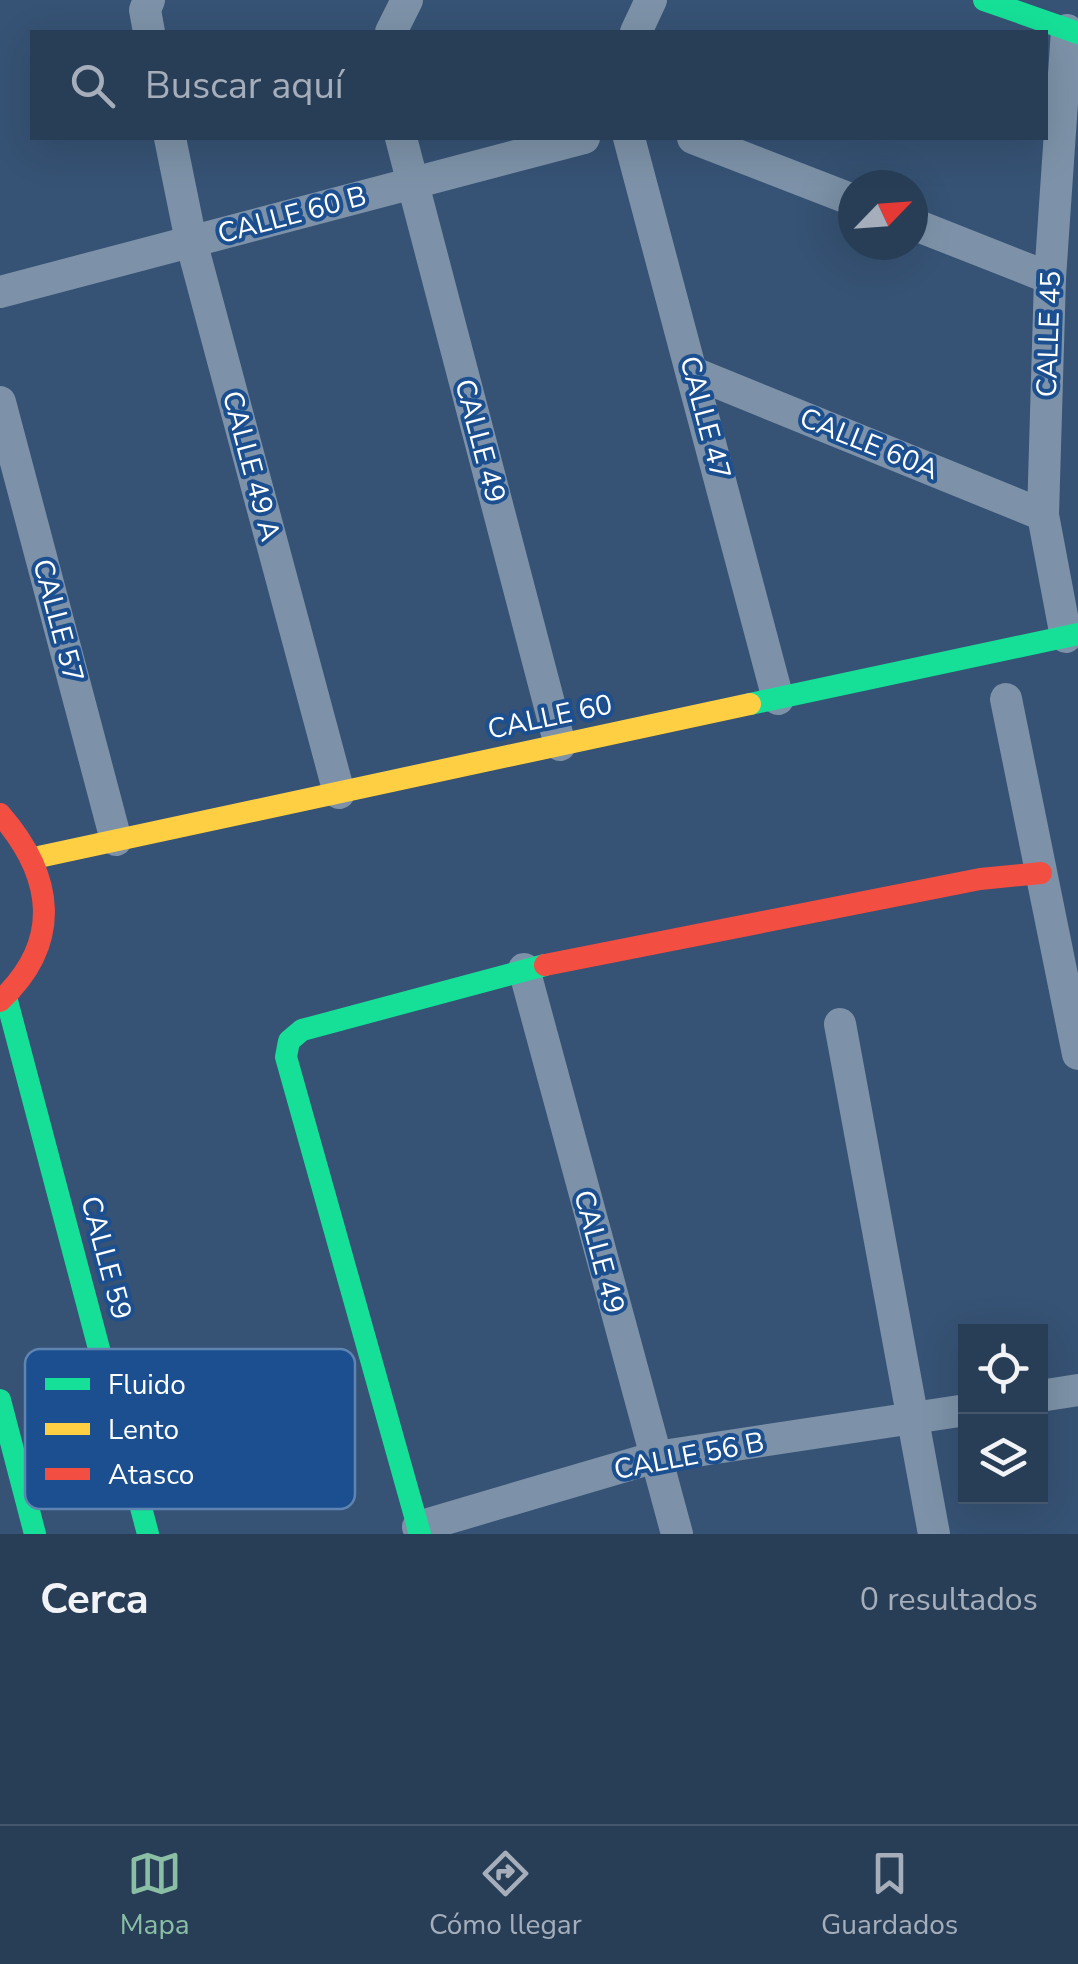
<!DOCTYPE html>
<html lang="es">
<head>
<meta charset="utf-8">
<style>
  :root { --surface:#283e57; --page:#30455d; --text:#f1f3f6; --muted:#a5aeba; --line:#44576d; --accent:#8abfa5 }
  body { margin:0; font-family:"Nunito Sans",sans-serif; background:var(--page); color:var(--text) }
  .controls { position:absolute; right:30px; bottom:30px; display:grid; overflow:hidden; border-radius:0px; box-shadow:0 10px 40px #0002 }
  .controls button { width:90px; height:90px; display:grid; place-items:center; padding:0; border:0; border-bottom:2px solid var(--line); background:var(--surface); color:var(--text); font:50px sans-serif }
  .compass { position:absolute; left:838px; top:170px; width:90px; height:90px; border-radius:50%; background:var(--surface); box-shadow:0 10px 40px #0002; rotate:65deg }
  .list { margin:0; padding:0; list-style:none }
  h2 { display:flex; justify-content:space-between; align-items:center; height:130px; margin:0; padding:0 40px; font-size:42px }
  h2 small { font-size:32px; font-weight:400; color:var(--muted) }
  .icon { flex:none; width:55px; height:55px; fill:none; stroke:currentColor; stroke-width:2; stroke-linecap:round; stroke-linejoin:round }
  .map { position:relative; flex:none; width:1078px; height:1534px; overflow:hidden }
  .search { position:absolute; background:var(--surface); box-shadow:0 10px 40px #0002; left:30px; right:30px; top:30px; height:110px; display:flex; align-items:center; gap:25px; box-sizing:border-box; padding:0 35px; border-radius:0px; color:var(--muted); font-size:38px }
  .sheet { height:290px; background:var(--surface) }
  nav { display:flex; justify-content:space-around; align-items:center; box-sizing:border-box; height:140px; border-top:2px solid var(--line); background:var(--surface); font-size:28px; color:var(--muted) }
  nav a { display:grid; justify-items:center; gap:5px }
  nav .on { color:var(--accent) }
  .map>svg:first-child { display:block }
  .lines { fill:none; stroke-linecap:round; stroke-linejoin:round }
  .street { stroke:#7d92a8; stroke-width:32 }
  .fast { stroke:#16e098; stroke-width:22 }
  .slow { stroke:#ffcf43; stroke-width:22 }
  .jam { stroke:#f24e42; stroke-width:22 }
  .labels { text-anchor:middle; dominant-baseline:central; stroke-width:8; stroke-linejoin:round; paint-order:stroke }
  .street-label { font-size:28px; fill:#fff; stroke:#1b4f8f }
  .key { fill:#1b4f8f; stroke:#5f84b1; stroke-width:2.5 }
  .key-label { font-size:28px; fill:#fff }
</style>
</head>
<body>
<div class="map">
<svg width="1078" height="1534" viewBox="0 0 1078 1534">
  <rect width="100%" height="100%" fill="#365274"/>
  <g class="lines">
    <g class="street">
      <path d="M149,32L145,10L149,0"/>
      <path d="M391,32L407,0"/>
      <path d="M636,32L651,0"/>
      <path d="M170,138L191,241L339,793"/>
      <path d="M401,138L560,745"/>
      <path d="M629,138L778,699"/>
      <path d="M693,138L853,200"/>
      <path d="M913,224L1050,278"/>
      <path d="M0,292L584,138"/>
      <path d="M694,373L1043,515"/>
      <path d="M0,402L116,840"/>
      <path d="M1066,637L1043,515L1050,278L1067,30"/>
      <path d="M1006,699L1078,1054"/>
      <path d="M524,969L677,1534"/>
      <path d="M840,1024L934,1534"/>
      <path d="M1040,1396L1078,1390"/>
      <path d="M418,1527L656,1457L966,1410"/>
    </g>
    <g class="fast">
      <path d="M984,0L1078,33"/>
      <path d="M750,704L1078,634"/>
      <path d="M6,997L148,1534"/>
      <path d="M0,1400L35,1534"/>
      <path d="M420,1534L286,1057L289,1041L302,1030L545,965"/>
    </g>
    <path class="slow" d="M34,858L750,704"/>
    <g class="jam">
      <path d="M0,814C54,876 63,942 0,1001"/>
      <path d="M545,965L980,879L1041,873"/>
    </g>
  </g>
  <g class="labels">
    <g class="street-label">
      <text transform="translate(292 215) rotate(-15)">CALLE 60 B</text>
      <text transform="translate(1049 334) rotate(-88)">CALLE 45</text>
      <text transform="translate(705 418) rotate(75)">CALLE 47</text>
      <text transform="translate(480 441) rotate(75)">CALLE 49</text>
      <text transform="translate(869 444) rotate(22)">CALLE 60A</text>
      <text transform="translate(251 466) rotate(75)">CALLE 49 A</text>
      <text transform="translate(58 621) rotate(75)">CALLE 57</text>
      <text transform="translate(550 717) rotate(-12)">CALLE 60</text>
      <text transform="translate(599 1252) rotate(75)">CALLE 49</text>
      <text transform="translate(106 1258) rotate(75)">CALLE 59</text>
      <text transform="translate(689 1456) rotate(-11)">CALLE 56 B</text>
    </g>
  </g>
  <rect x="25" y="1349" width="330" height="160" rx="15" class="key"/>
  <rect x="45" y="1378" width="45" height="12" fill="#16e098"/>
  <rect x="45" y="1423" width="45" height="12" fill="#ffcf43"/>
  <rect x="45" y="1468" width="45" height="12" fill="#f24e42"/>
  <g class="key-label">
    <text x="108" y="1394">Fluido</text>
    <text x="108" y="1439">Lento</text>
    <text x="108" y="1484">Atasco</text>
  </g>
</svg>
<div class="controls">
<button><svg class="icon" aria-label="locate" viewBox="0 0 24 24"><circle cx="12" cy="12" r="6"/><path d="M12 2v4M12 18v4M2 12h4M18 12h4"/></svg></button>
<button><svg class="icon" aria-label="layers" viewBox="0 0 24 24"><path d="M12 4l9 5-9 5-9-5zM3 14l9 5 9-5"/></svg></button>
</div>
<svg class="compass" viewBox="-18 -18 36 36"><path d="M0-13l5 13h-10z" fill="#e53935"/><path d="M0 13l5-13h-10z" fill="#a5aeba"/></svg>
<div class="search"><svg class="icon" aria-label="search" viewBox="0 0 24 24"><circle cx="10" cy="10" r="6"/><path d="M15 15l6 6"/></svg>Buscar aquí</div>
</div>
<section class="sheet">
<h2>Cerca<small>0 resultados</small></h2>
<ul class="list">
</ul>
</section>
<nav>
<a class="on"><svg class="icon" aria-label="map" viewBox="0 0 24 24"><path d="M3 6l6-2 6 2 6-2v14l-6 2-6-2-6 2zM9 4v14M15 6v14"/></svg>Mapa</a>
<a><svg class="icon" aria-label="directions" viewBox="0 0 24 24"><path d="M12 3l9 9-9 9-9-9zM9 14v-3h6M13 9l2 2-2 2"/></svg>Cómo llegar</a>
<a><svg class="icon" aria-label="saved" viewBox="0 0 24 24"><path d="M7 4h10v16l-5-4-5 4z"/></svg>Guardados</a>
</nav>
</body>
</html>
